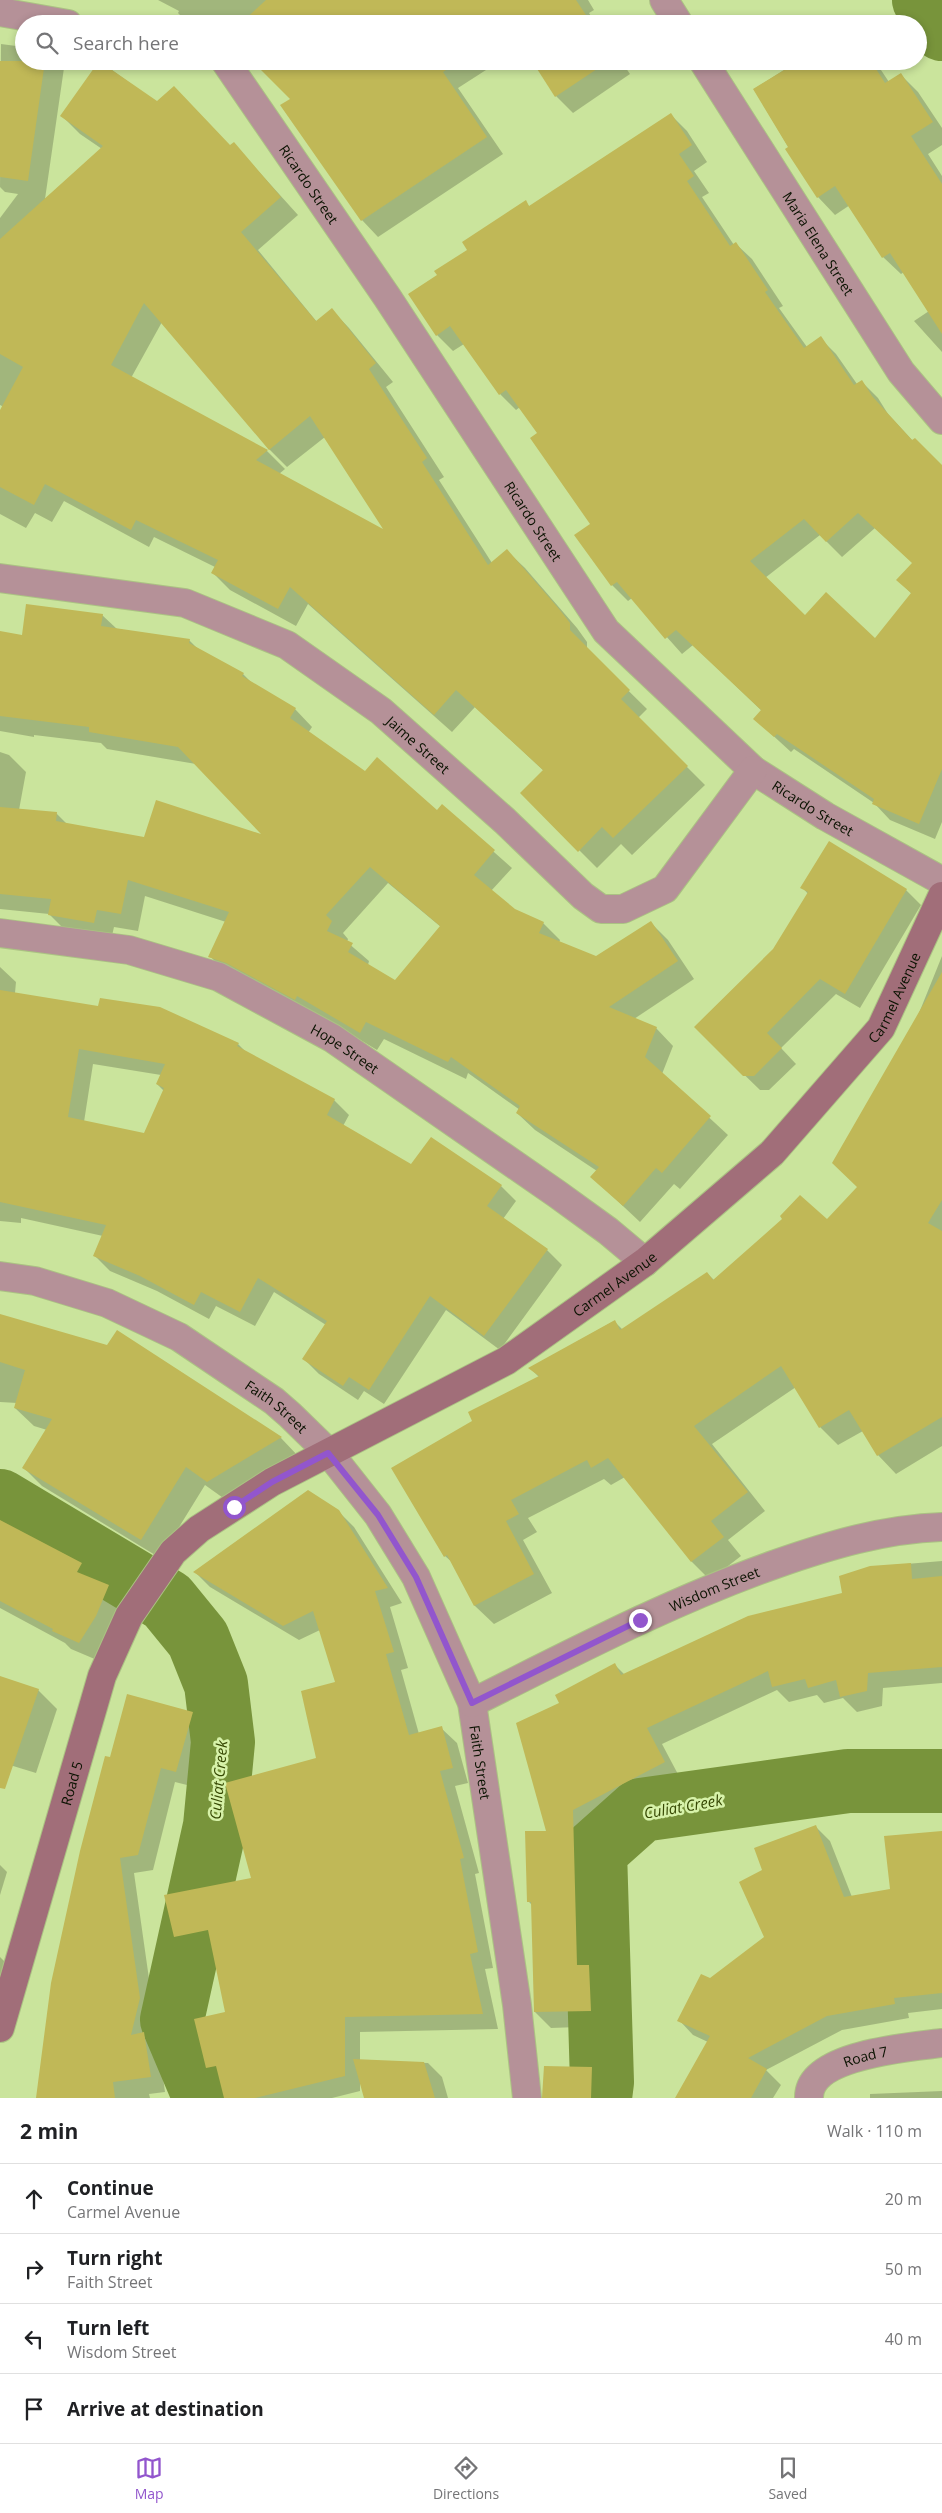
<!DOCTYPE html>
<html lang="en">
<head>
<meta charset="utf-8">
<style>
  :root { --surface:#fff; --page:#f6f6f6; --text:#202124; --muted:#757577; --line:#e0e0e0; --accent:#9256cd }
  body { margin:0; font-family:"Open Sans",sans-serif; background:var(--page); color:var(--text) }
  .stop { position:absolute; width:15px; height:15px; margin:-11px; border:4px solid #9256cd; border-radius:50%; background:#fff }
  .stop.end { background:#9256cd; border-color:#fff; box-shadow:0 1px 5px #0008 }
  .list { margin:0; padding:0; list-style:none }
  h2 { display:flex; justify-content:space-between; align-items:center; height:65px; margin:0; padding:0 20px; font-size:21px }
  h2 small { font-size:16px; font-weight:400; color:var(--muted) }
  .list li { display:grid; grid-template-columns:32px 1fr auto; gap:15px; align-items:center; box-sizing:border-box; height:70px; padding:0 20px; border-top:1px solid var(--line) }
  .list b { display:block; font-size:19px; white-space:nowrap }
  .list p { margin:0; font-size:16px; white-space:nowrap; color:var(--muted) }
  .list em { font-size:16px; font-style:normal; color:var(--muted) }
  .icon { flex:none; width:28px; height:28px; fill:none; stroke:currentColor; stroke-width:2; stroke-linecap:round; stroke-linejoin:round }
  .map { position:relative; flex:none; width:942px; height:2098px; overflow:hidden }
  .search { position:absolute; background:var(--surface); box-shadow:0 2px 8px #0003; left:15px; right:15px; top:15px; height:55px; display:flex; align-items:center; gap:12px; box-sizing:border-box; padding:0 18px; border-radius:28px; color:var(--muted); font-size:19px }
  .sheet { height:345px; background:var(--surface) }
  nav { display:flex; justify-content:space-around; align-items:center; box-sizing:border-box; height:70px; border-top:1px solid var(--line); background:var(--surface); font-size:14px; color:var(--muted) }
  nav a { display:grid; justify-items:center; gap:2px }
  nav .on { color:var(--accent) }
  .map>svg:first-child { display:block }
  .shadow { fill:#0003; fill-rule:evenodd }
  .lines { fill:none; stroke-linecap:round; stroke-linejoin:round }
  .river { stroke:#78943b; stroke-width:64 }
  .building { fill:#c0b857; fill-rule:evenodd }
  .street-casing { stroke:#abc283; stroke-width:30 }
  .secondary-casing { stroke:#abc283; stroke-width:30 }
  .street { stroke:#b59198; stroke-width:28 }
  .secondary { stroke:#a16e79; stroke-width:28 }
  .route { stroke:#9256cd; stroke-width:6 }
  .labels { text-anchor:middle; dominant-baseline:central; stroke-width:5; stroke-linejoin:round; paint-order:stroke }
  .street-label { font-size:14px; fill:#0a1200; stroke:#d7f2a9 }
  .water-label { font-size:15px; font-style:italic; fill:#354702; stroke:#d7f2a9 }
</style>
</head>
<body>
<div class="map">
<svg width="942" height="2098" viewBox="0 0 942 2098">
  <rect width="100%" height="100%" fill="#cae49c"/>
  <g class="shadow">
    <path d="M158,0H588L594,10L589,13L596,24H189L178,13L179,11Z"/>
    <path d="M1,44L24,47V61H57L64,68L45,199L102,149L80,134L62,116L101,62L157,103L231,147L234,144L298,215L258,250L317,322L332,310L349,328L393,382L386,387L444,477L439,480L492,563L507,551L525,568L577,628L587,642V650L647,709L638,718L705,785L632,855L621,844L597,868L522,793L544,771L475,707L452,732L308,604L296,626L230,590L212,572L215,567L154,537L149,547L64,501L52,522L35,513L26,528L0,514V435L13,412L0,405V218L18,194L5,192L0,187ZM162,322L269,449L287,467L325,437L387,533L279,474L285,469L267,451L131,378Z"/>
    <path d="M254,61H500L458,88L503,154L378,237L362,220L292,99Z"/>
    <path d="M533,61H621L630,74L573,113L556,96Z"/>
    <path d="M798,61H875L889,82L900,74L918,92L942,128V145L928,154L942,176V352L914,321L929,311L904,272L901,274L883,257L850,205L835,215L818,197L754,89Z"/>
    <path d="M671,115L687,131L707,162L694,171L709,193L702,197L734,245L736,244L752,259L783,306L779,308L807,347L820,338L836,354L857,384L862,382L878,398L888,414L913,441L942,467V822L935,839L890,820L874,803L794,749L791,752L755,719L762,711L693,645L682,654L632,598L628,601L612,585L592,525L539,433L520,407L516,410L500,394L464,344L453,351L437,335L438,276L525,202L530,207ZM875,528L913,563L898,580L912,594L875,640L805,616L765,578L820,535L842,557Z"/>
    <path d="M102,615L117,629L189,640L199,650L243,674L254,685L295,709L312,727L308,733L365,773L437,811L442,806L512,868L491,891L514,910L543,923L560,940L559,943L597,958L651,923L668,940L694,979L634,1019L656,1028L673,1046L662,1074L728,1135L680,1189L674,1184L640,1222L592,1177L597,1171L535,1130L517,1113L520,1110L468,1073L466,1079L384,1039L377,1050L314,1012L313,1016L227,974L210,956L226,922L145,896L138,931L114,927L111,940L67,932L49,914L0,909V752L9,755L26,772L19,810L56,813L67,824L145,838L265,836L196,764L107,749L101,743L34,735V737L0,731V632L23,636ZM388,883L441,927L395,981L368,965L369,961L347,942L348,939L343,933Z"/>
    <path d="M802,887L906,890L921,905L860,1008L836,994L781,1048L796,1064L769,1090H760L695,1027L774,950L808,894Z"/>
    <path d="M942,956V1446L896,1474L878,1455L863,1431L838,1445L820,1427L796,1387L712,1444L765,1511L728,1540L741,1556L710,1580L692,1562L625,1477L611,1485L604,1479L528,1518L537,1532L523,1540L552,1593L494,1624L475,1606L453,1563L445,1556L393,1468L474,1421L539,1377L530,1368L614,1321L623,1330L707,1273L714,1280L827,1221L859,1187L919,1013Z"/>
    <path d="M0,967L16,982L15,993L238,1044L246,1052L334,1100L349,1115L343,1126L412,1166L501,1186L516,1201L503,1219L547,1250L562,1265L500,1350L446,1310L384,1404L364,1391L358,1400L319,1374L304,1359L326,1325L274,1292L255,1326L216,1306L209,1319L157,1291L110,1271L94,1255L103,1236L21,1218V1223L0,1221ZM93,1064L161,1075L157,1084L164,1091L145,1135L84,1122Z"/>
    <path d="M0,1316L108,1346L117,1332L281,1438L299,1457L226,1500L205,1485L160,1558L42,1486L24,1468L47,1430L34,1426L15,1408L17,1403L0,1402Z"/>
    <path d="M338,1511L354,1527L402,1603L390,1607L408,1668L401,1670L419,1734L441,1728L457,1743L468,1783L455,1786L479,1873L475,1874L493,1968L485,1969L498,2029L360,2032V2061L428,2063L442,2077L448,2098H365L360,2081V2091L332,2098H225L221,2081L208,2067L226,2012L213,1947L191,1952L175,1936L252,1879L318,1759L337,1683L320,1630L299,1640L210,1587L195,1572Z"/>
    <path d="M0,1521L81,1564L126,1604L97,1660L71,1649L65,1643L0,1608Z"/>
    <path d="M942,1561V1683L883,1688L882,1706L857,1712L843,1698L824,1703L817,1695L789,1702L777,1690L662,1744L680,1778L589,1826L592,1969L605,1982L606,2026L551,2028L535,2012L532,1905L528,1901L548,1832L561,1704L615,1665L625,1675L843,1594L870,1567Z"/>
    <path d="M0,1677L38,1690L57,1709L36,1773L0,1762Z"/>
    <path d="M192,1713L207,1728L191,1786L175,1782L153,1870L134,1873L154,2014L149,2038L159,2048L165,2092L149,2094L150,2098H37L111,1759Z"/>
    <path d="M816,1827L830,1841L852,1897L891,1890L942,1832V2009L908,2013L909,2018L842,2030L766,2070L781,2085L773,2098H685L708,2042L693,2035L679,2020L710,1980L766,1937L764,1870Z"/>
    <path d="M0,1865L7,1872L0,1895Z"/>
    <path d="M0,1957L10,1967L0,2001Z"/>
    <path d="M591,2069L605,2082L604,2098H543Z"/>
    <path d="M942,2091V2098H870V2094Z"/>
  </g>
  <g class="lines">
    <g class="river">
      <path d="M924,0L942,29"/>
      <path d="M0,1501L167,1601L198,1639L216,1684L223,1742L215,1826L172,2020L205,2098"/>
      <path d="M600,2098L602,2082L595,1851L641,1810L848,1781H942"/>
    </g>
  </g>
  <g class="building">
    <path d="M266,0H576L592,24H240Z"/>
    <path d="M0,61H45L28,181L0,177Z"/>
    <path d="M99,61L157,101L174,86L230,145L234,142L281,197L241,232L316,321L332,308L376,363L369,369L427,458L422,462L488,565L507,549L559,609L570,623V630L630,690L621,699L688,766L613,838L602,827L578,852L520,793L543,770L456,690L434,715L290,587L278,609L211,573L218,560L136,520L131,530L45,484L34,505L0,487V410L23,367L0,354V239L103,146L60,116ZM144,303L269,450L310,416L383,529L256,460L268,450L111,365Z"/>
    <path d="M252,61H459L443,72L487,137L361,221L280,105L290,99Z"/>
    <path d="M532,61H609L555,97Z"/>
    <path d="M799,61H871L885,83L901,73L933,122L911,136L942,184V334L890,253L882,258L835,186L817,198L785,149L788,147L753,89Z"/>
    <path d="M671,113L692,145L679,154L694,176L687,181L730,246L736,242L768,290L765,292L804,348L821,336L854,385L862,380L872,396L912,440L915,438L942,465V769L919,824L872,804L874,799L777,734L774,737L753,719L761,710L676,630L665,639L617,582L611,586L574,535L590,524L530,438L537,433L506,390L499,395L450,326L436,336L408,294L437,275L434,271L467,250L462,242L526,200L529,206ZM858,513L912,563L896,580L911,593L875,638L826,592L805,615L750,561L804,519L826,542Z"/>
    <path d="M26,604L103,614L101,626L190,639L189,643L244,673L242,676L296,708L290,718L365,771L377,757L437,810L442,804L495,850L474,875L515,909L544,922L539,933L596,956L651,921L678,961L609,1007L657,1027L645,1057L711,1116L662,1173L656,1168L623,1206L590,1177L599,1167L516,1113L520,1106L451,1057L448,1062L366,1022L360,1033L297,996L295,1000L226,963L208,957L229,912L128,880L121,914L97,910L94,923L48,915L51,899L0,894V807L57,812L56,821L144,837L156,800L261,834L178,747L89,732V727L0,716V631L22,635ZM370,867L440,926L395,980L348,952L353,943L327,931L332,921L326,915Z"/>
    <path d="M829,841L907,889L845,994L820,979L767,1033L782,1048L754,1076H743L694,1027L773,949L808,892L800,888Z"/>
    <path d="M942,972V1200L928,1223L942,1231V1417L877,1456L849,1410L819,1428L781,1366L694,1426L748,1492L711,1521L724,1537L691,1562L608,1458L591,1468L587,1460L511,1500L519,1514L506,1521L534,1574L474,1606L447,1555L444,1557L391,1468L472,1421L468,1412L539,1376L528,1368L615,1320L620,1330L707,1272L713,1280L782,1219L780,1216L800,1195L827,1219L857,1187L832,1163Z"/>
    <path d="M0,990L98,1006L100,998L160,1007L239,1043L237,1046L335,1099L327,1115L411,1164L431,1137L502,1185L487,1206L548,1249L484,1336L430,1296L369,1390L349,1377L343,1386L302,1359L327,1321L258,1278L240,1312L201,1292L194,1305L140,1276L93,1256L106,1225L0,1202ZM79,1049L165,1064L156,1084L164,1088L144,1133L68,1117Z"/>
    <path d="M0,1314L107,1345L117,1330L282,1437L207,1482L186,1467L141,1540L22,1468L52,1419L14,1408L25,1370L0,1362Z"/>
    <path d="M308,1490L339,1510L388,1588L375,1591L394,1652L386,1654L409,1735L442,1726L453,1768L440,1771L464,1858L460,1859L478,1952L470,1954L483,2014L345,2017V2076L255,2098H224L216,2066L206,2068L194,2019L225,2012L208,1930L174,1937L164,1895L251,1878L225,1783L316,1758L301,1691L335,1682L313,1611L283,1626L193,1572Z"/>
    <path d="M0,1520L82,1563L77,1572L109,1585L96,1616L79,1643L52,1631L53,1629L0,1601Z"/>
    <path d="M911,1563L912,1579L942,1576V1667L868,1673L867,1691L840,1697L836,1680L808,1688L805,1679L772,1687L768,1671L647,1728L665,1762L573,1810L577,1965H589L591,2011L534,2012L531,1902H527L525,1831H546L516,1723L559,1703L555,1695L615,1663L621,1675L748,1616L842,1593L839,1576L870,1566Z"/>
    <path d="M0,1676L39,1689L5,1789L0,1788Z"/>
    <path d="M127,1694L193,1712L176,1772L161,1768L138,1855L120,1858L140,1998L131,2035L144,2032L151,2077L113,2082L115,2098H36L51,1983L80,1851L105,1756L110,1757Z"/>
    <path d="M816,1825L844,1897L890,1889L884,1836L942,1831V1993L894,1998L895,2004L827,2016L748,2058L767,2069L751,2098H675L710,2036L677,2021L701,1974L710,1978L764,1937L739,1882L762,1870L754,1848Z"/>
    <path d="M353,2059L424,2062L435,2098H364Z"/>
    <path d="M544,2066L592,2067L591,2098H542Z"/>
  </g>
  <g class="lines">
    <defs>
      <g id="street">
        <path d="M664,0L679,24"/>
        <path d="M0,12L68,24"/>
        <path id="s1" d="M225,61L387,297L606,631L753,770L825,816L942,881"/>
        <path id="s2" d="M703,61L901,372L942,420"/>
        <path id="s3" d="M0,578L185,603L287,645L381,711L505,821L583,896L601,909H623L665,889L753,770"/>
        <path id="s4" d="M0,933L129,950L219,977L332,1038L557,1194L608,1231L645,1262"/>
        <path id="s5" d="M0,1276L35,1281L107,1303L179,1337L274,1401L290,1415L329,1453L378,1515L416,1577L472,1703L517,2005L527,2098"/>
        <path id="s6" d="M472,1703C572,1653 671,1601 776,1564C830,1545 884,1529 942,1527"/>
        <path id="s7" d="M809,2098C808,2054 911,2047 942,2043"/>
      </g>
      <g id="secondary">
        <path id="s8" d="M0,2028L102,1676L129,1616L173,1552L199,1529L272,1482L506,1361L645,1262L772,1153L881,1028L942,896"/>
      </g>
    </defs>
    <use href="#street" class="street-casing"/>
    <use href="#secondary" class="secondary-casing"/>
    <use href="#street" class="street"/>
    <use href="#secondary" class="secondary"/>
  </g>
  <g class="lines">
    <path class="route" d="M234,1507L272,1482L328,1453L378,1515L416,1577L472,1703L640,1620"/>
  </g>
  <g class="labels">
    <g class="street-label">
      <text stroke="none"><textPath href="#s1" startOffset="149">Ricardo Street</textPath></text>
      <text stroke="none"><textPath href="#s2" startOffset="216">Maria Elena Street</textPath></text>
      <text stroke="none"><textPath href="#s1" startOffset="554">Ricardo Street</textPath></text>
      <text stroke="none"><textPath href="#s3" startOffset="462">Jaime Street</textPath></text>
      <text stroke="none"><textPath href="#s1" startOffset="959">Ricardo Street</textPath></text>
      <text stroke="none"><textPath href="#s8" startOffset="1432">Carmel Avenue</textPath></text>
      <text stroke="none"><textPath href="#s4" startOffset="369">Hope Street</textPath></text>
      <text stroke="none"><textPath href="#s8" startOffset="1028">Carmel Avenue</textPath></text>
      <text stroke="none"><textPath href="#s5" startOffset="310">Faith Street</textPath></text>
      <text stroke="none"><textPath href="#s6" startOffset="268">Wisdom Street</textPath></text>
      <text stroke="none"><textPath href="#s5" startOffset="730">Faith Street</textPath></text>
      <text stroke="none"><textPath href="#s8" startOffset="255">Road 5</textPath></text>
      <text stroke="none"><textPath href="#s7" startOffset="76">Road 7</textPath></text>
    </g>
    <g class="water-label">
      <text transform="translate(218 1780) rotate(-85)">Culiat Creek</text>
      <text transform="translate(683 1806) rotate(-10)">Culiat Creek</text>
    </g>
  </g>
</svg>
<div class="stop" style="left:234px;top:1507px"></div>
<div class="stop end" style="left:640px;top:1620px"></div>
<div class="search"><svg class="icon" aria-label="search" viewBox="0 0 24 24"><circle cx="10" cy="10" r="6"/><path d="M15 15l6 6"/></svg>Search here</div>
</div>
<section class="sheet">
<h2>2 min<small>Walk · 110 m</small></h2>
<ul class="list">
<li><svg class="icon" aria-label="ahead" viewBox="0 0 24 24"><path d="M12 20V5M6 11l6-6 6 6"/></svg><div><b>Continue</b><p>Carmel Avenue</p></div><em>20 m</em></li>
<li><svg class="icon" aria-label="right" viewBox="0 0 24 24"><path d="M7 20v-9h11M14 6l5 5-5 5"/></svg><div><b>Turn right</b><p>Faith Street</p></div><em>50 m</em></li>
<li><svg class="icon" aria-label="left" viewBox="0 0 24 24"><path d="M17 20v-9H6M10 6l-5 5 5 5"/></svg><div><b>Turn left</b><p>Wisdom Street</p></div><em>40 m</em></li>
<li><svg class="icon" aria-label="arrive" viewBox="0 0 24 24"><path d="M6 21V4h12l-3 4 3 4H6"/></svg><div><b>Arrive at destination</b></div></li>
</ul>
</section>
<nav>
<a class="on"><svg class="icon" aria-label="map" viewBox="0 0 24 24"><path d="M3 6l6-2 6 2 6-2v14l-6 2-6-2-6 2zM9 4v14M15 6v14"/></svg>Map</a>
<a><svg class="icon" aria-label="directions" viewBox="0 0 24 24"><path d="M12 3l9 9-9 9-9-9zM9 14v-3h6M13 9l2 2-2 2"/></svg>Directions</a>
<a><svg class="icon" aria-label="saved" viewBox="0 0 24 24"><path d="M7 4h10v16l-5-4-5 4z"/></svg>Saved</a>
</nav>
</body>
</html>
